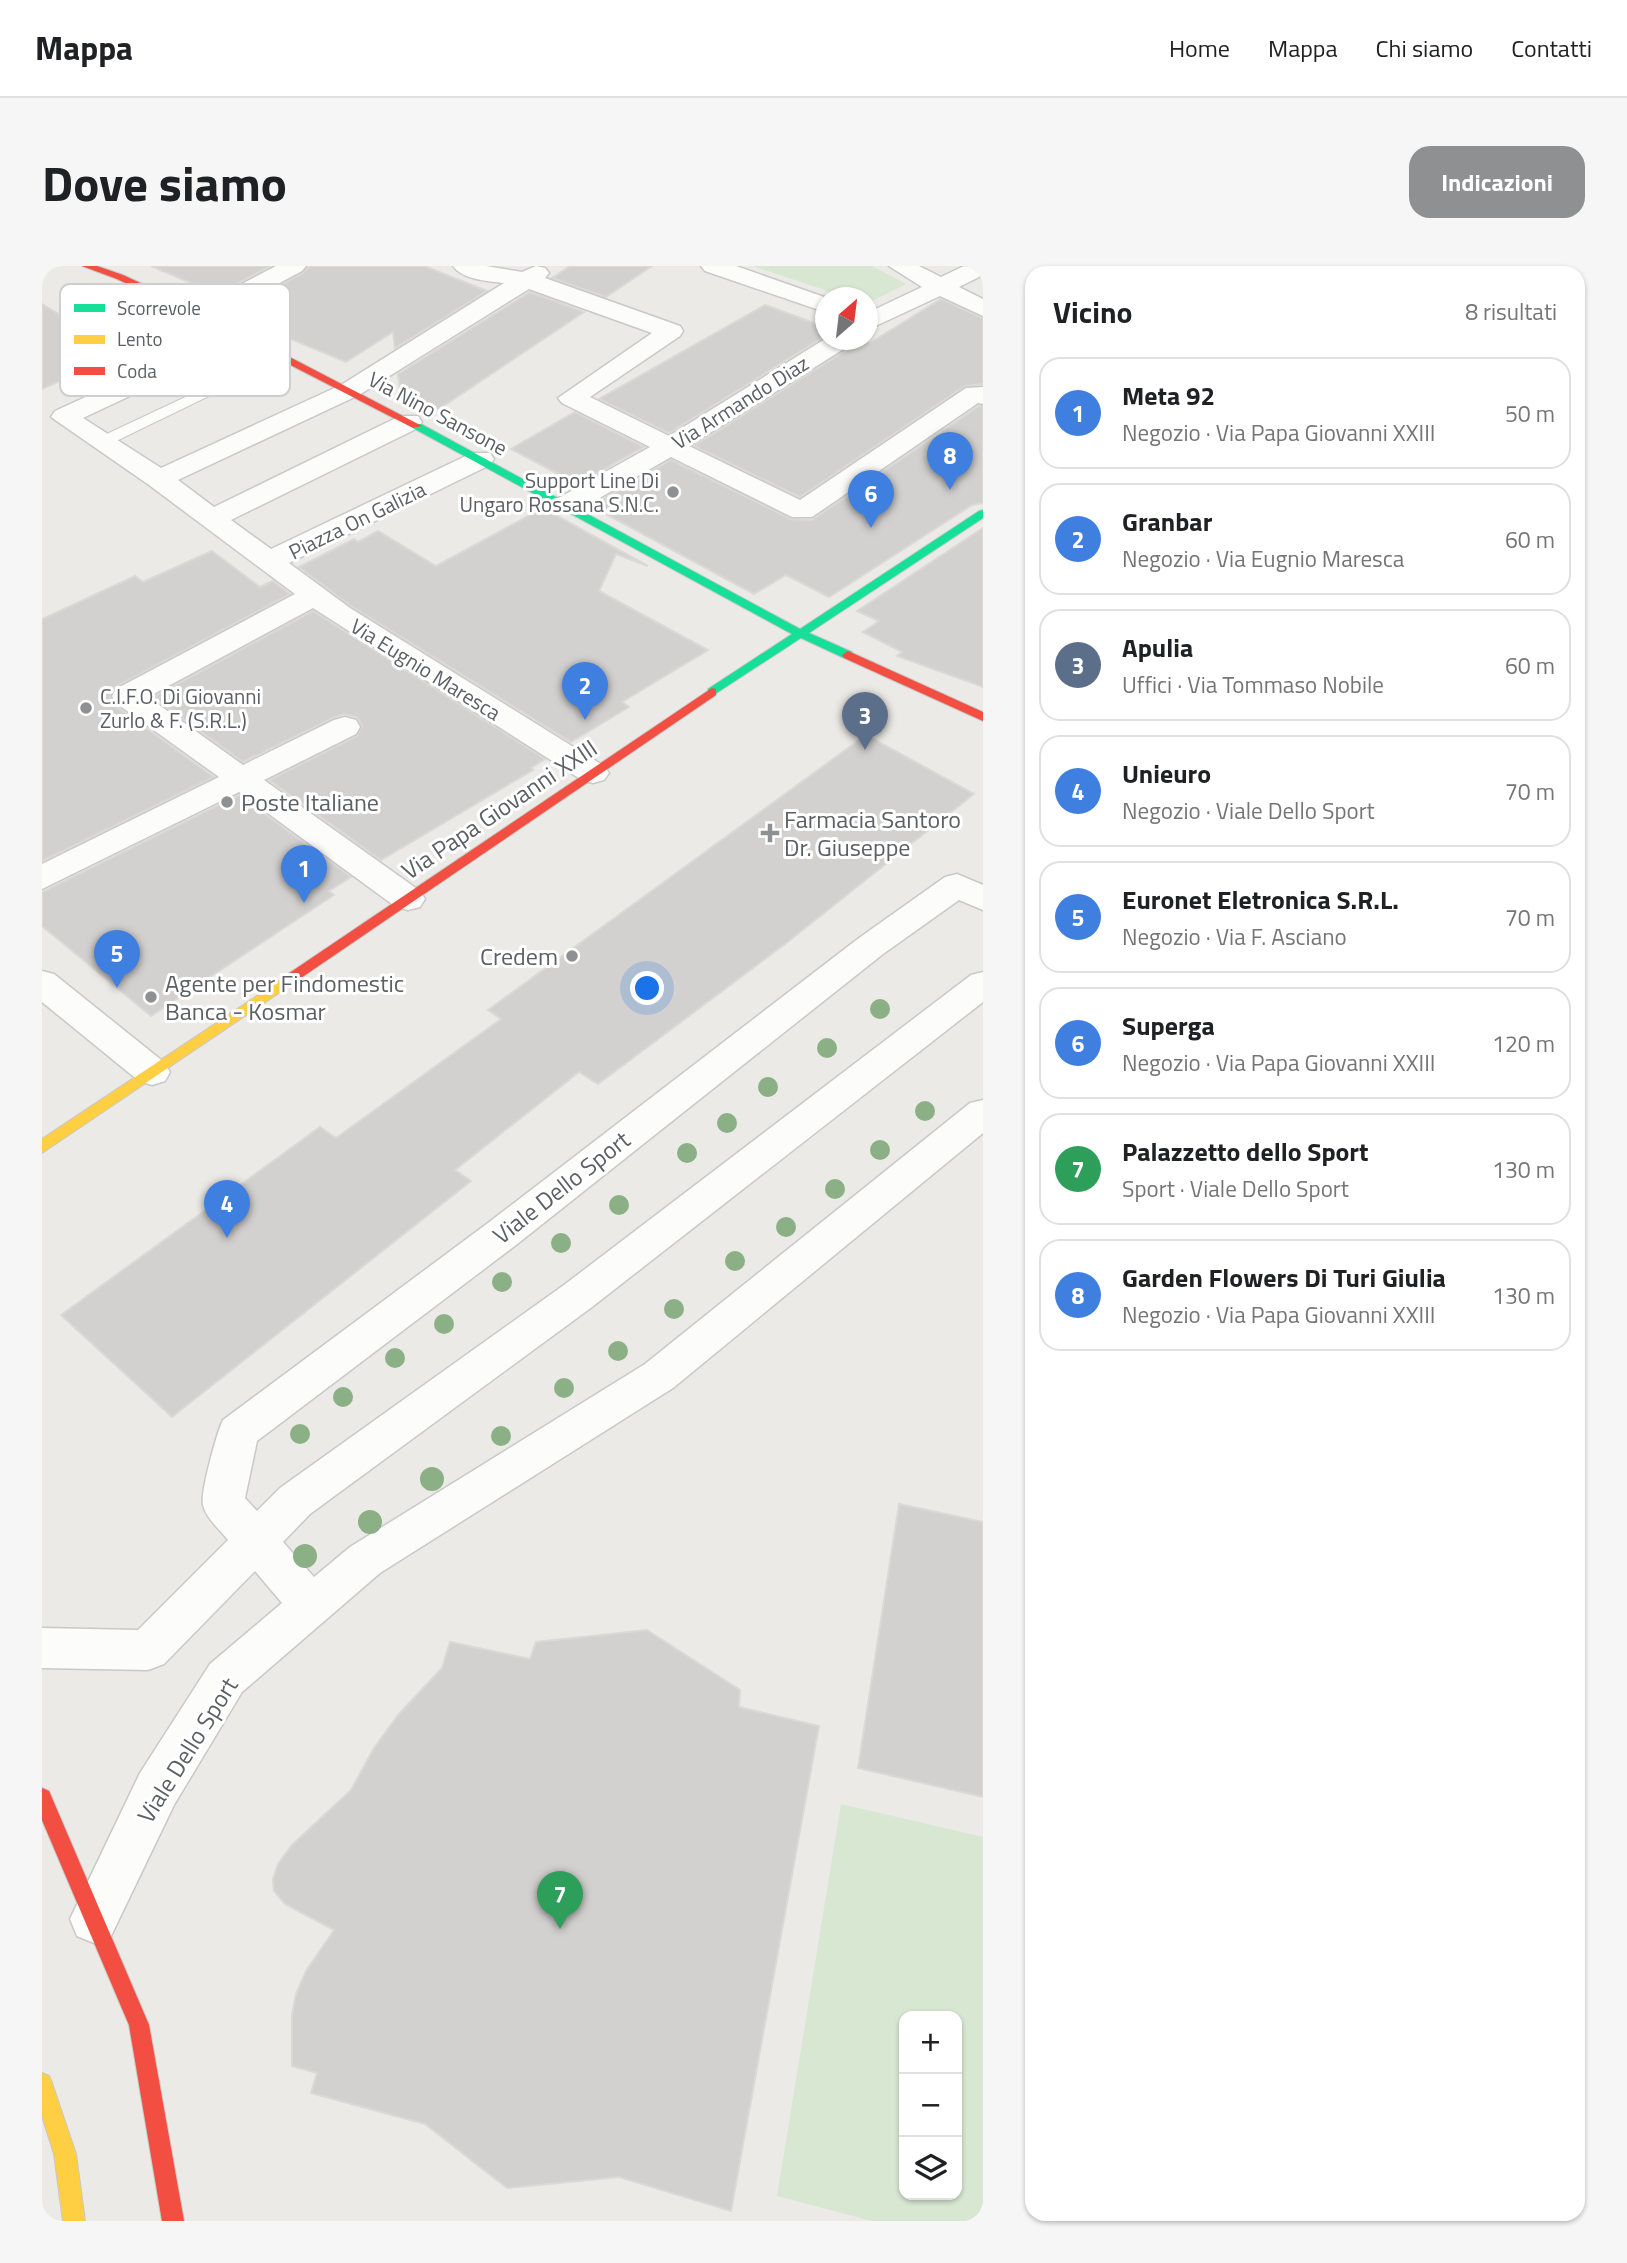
<!DOCTYPE html>
<html lang="it">
<head>
<meta charset="utf-8">
<style>
  :root { --surface:#fff; --page:#f6f6f6; --text:#202124; --muted:#757577; --line:#e0e0e0; --accent:#8e9092 }
  body { margin:0; font-family:"Titillium Web",sans-serif; background:var(--page); color:var(--text) }
  .controls { position:absolute; right:21px; bottom:21px; display:grid; overflow:hidden; border-radius:14px; box-shadow:0 2px 5px #0004 }
  .controls button { width:63px; height:63px; display:grid; place-items:center; padding:0; border:0; border-bottom:2px solid var(--line); background:var(--surface); color:var(--text); font:35px sans-serif }
  .compass { position:absolute; left:773px; top:21px; width:63px; height:63px; border-radius:50%; background:var(--surface); box-shadow:0 2px 5px #0004; rotate:28deg }
  .you { position:absolute; left:606px; top:723px; width:24px; height:24px; margin:-18px; border:5px solid #fff; border-radius:50%; background:#1a73e8; box-shadow:0 0 0 10px #1a73e833 }
  .badge { display:grid; place-items:center; width:46px; height:46px; border-radius:50%; background:var(--accent); color:#fff; font-size:23px; font-weight:700 }
  .pin { position:absolute; translate:-50% -58px; filter:drop-shadow(0 2px 4px #0008) }
  .pin::after { content:''; position:absolute; top:37px; width:24px; height:21px; background:inherit; clip-path:polygon(0 0,100% 0,50% 100%) }
  .list { margin:0; padding:0; list-style:none }
  h2 { display:flex; justify-content:space-between; align-items:center; height:91px; margin:0; padding:0 28px; font-size:30px }
  h2 small { font-size:23px; font-weight:400; color:var(--muted) }
  .list li { display:grid; grid-template-columns:46px 1fr auto; gap:21px; align-items:center; box-sizing:border-box; height:112px; margin:0 14px 14px; padding:0 14px; border:2px solid var(--line); border-radius:21px }
  .list b { display:block; font-size:26px; white-space:nowrap }
  .list p { margin:0; font-size:23px; white-space:nowrap; color:var(--muted) }
  .list em { font-size:23px; font-style:normal; color:var(--muted) }
  .icon { flex:none; width:38px; height:38px; fill:none; stroke:currentColor; stroke-width:2; stroke-linecap:round; stroke-linejoin:round }
  .map { position:relative; flex:none; width:941px; height:1955px; overflow:hidden; border-radius:21px }
  header { display:flex; align-items:center; gap:42px; box-sizing:border-box; height:98px; padding:0 35px; background:var(--surface); border-bottom:2px solid var(--line) }
  header strong { font-size:33px }
  nav { display:flex; gap:38px; margin-inline-start:auto; font-size:24px }
  .intro { display:flex; align-items:center; justify-content:space-between; box-sizing:border-box; height:168px; padding:0 42px }
  h1 { margin:0; font-size:49px }
  .button { padding:18px 32px; border-radius:21px; background:var(--accent); color:#fff; font-size:24px; font-weight:700 }
  main { display:flex; gap:42px; padding:0 42px }
  aside { flex:1; background:var(--surface); border-radius:21px; box-shadow:0 2px 5px #0004 }
  .map>svg:first-child { display:block }
  .green { fill:#d7e7d2; fill-rule:evenodd }
  .building { fill:#d3d1cf; stroke:#dbd9d6; stroke-width:2 }
  .lines { fill:none; stroke-linecap:round; stroke-linejoin:round }
  .lane-casing { stroke:#c8c9c8; stroke-width:2 }
  .street-casing { stroke:#c8c9c8; stroke-width:3 }
  .fast-casing { stroke:#c8c8c8; stroke-width:2 }
  .slow-casing { stroke:#c8c8c8; stroke-width:2 }
  .jam-casing { stroke:#c8c8c8; stroke-width:2 }
  .lane { fill:#fcfcfb; fill-rule:evenodd }
  .street { fill:#fcfcfb; fill-rule:evenodd }
  .fast { fill:#16e098; fill-rule:evenodd }
  .slow { fill:#ffcf43; fill-rule:evenodd }
  .jam { fill:#f24e42; fill-rule:evenodd }
  .tree { fill:#8bb085 }
  .poi-dot { fill:#8e9092; stroke:#fff; stroke-width:2.5 }
  .labels { text-anchor:middle; dominant-baseline:central; stroke-width:6; stroke-linejoin:round; paint-order:stroke }
  .far-street-label { font-size:21px; fill:#5c6064; stroke:#fff }
  .far-poi-label { font-size:21px; fill:#5c6064; stroke:#fff; text-anchor:end }
  .poi-label { font-size:24px; fill:#5c6064; stroke:#fff; text-anchor:start }
  .street-label { font-size:24px; fill:#5c6064; stroke:#fff }
  .key { fill:#fff; stroke:#cecfd0; stroke-width:2 }
  .key-label { font-size:19px; fill:#5c6064 }
</style>
</head>
<body>
<header>
<strong>Mappa</strong>
<nav><a>Home</a><a>Mappa</a><a>Chi siamo</a><a>Contatti</a></nav>
</header>
<div class="intro"><h1>Dove siamo</h1><a class="button">Indicazioni</a></div>
<main>
<div class="map">
<svg width="941" height="1955" viewBox="0 0 941 1955">
  <rect width="100%" height="100%" fill="#eceae6"/>
  <g class="green">
    <path d="M711,0H830L864,18L826,37L825,32L804,31Z"/>
    <path d="M799,1538L941,1571V1955H830L735,1930ZM862,1750H915V1929H862Z"/>
  </g>
  <g class="building">
    <path d="M109,0H228L175,28Z"/>
    <path d="M267,0H382L445,25L353,82L351,66L304,96L186,47L261,7Z"/>
    <path d="M528,0H610L564,31L510,12Z"/>
    <path d="M488,26L542,46L397,143L358,123L356,108Z"/>
    <path d="M899,33L941,52V118L923,120L758,231L652,180L809,81L814,74L828,77Z"/>
    <path d="M0,38L44,64L83,87L0,123Z"/>
    <path d="M723,39L783,61V70L627,167L557,133Z"/>
    <path d="M937,140H941V237L930,239L787,331L744,309L712,328L549,240L629,194L749,253L770,254Z"/>
    <path d="M533,146L602,181L535,218L469,183Z"/>
    <path d="M501,242L606,300L574,288L557,325L666,384L580,436L587,441L529,476L309,340L257,301L312,273L316,276L336,265L394,300Z"/>
    <path d="M941,262V421L855,390L860,386L821,366L837,355L815,345Z"/>
    <path d="M170,285L218,321L231,315L248,328L73,421L68,431L72,439L172,511L0,595V353L93,310L101,316Z"/>
    <path d="M271,345L503,493L489,502L491,504L339,594L227,514L315,470L320,460L315,451L302,448L291,452L201,496L111,431Z"/>
    <path d="M824,469L932,528L743,678L556,818L537,806L413,904L429,915L130,1151L19,1049L278,861L294,872L459,753L446,744Z"/>
    <path d="M197,529L309,611L287,625L292,629L109,750L0,660V626Z"/>
    <path d="M857,1238L941,1256V1531L816,1502Z"/>
    <path d="M605,1364L698,1424L697,1441L777,1460L689,1945L577,1911L465,1922L383,1858L269,1827L275,1807L250,1800V1749L254,1728L264,1705L292,1664L243,1638L232,1625L231,1613L236,1598L249,1580L309,1524L332,1482L357,1448L400,1402L408,1376L488,1393L494,1376Z"/>
  </g>
  <g class="lines">
    <defs>
      <path id="lane" d="M159,83L208,110L64,180H52V174L188,110L154,90L152,87Z"/>
      <g id="street">
        <path d="M234,0H264L260,5L168,54H150L147,49L150,44Z"/>
        <path d="M411,0H444L480,6L494,0L503,2L507,7L503,12L638,60L641,65L638,70L548,131L627,170L783,73L811,74L808,79L647,180L758,234L924,122L941,121V138L936,137L770,251H750L629,191L533,246H513L509,240L513,234L608,181L520,137L516,132L610,67L487,23L317,129L136,214L172,241L358,150H376L380,156L376,162L189,254L229,283L430,187H448L452,193L448,199L247,297L308,342L562,500L567,507L562,514L551,517L540,514L271,342L106,431L201,499L292,454L303,451L314,454L318,461L314,468L222,514L378,625L383,633L378,641L366,644L354,641L197,526L0,623V598L177,511L74,437L70,430L74,423L253,328L107,219L9,151L13,145L189,64H207L210,69L207,74L41,152L119,202L299,119L462,17C446,15 421,14 411,0Z"/>
        <path d="M659,0H694L785,32L783,46L663,5Z"/>
        <path d="M847,0H877L899,11L922,0H941V9L917,21L941,33V50L898,30L825,64V47L880,21Z"/>
        <path d="M915,608L941,619V644L917,634L841,688L474,979L215,1175L203,1232L215,1245L238,1222L522,1019L929,709L941,706V736L550,1041L268,1248L241,1276L272,1311L308,1281L603,1098L928,837L941,834V867L631,1122L338,1307L200,1426L132,1539L69,1670L52,1677L35,1670L28,1653L98,1507L168,1398L240,1337L213,1305L122,1398L106,1404L0,1402V1362L96,1364L186,1274C178,1264 164,1252 161,1239C158,1227 175,1166 181,1154L446,957L817,672L903,611Z"/>
        <path d="M0,705L12,708L123,797L128,806L123,815L110,819L97,815L0,736Z"/>
      </g>
      <path id="fast" d="M371,158H379L758,363L937,245L941,244V252L767,367L810,386V392H802L759,372L670,430L666,429V423L750,368L371,162Z"/>
      <g id="slow">
        <path d="M245,710L250,712L252,715L250,718L0,887V873Z"/>
        <path d="M0,1807L7,1810L10,1817L34,1888L43,1955H21L12,1888L0,1850Z"/>
      </g>
      <g id="jam">
        <path d="M40,0H55L81,9L163,47L380,160L371,162L155,51L75,13Z"/>
        <path d="M806,385L941,446V455L802,392L800,389Z"/>
        <path d="M670,422L674,423V429L250,718H240L238,715L240,712Z"/>
        <path d="M0,1522L7,1525L107,1759L142,1955H120L87,1759L0,1554Z"/>
      </g>
    </defs>
    <use href="#lane" class="lane-casing"/>
    <use href="#street" class="street-casing"/>
    <use href="#fast" class="fast-casing"/>
    <use href="#slow" class="slow-casing"/>
    <use href="#jam" class="jam-casing"/>
    <use href="#lane" class="lane"/>
    <use href="#street" class="street"/>
    <use href="#fast" class="fast"/>
    <use href="#slow" class="slow"/>
    <use href="#jam" class="jam"/>
  </g>
  <g class="tree">
    <circle cx="838" cy="743" r="10"/>
    <circle cx="785" cy="782" r="10"/>
    <circle cx="726" cy="821" r="10"/>
    <circle cx="883" cy="845" r="10"/>
    <circle cx="685" cy="857" r="10"/>
    <circle cx="838" cy="884" r="10"/>
    <circle cx="645" cy="887" r="10"/>
    <circle cx="793" cy="923" r="10"/>
    <circle cx="577" cy="939" r="10"/>
    <circle cx="744" cy="961" r="10"/>
    <circle cx="519" cy="977" r="10"/>
    <circle cx="693" cy="995" r="10"/>
    <circle cx="460" cy="1016" r="10"/>
    <circle cx="632" cy="1043" r="10"/>
    <circle cx="402" cy="1058" r="10"/>
    <circle cx="576" cy="1085" r="10"/>
    <circle cx="353" cy="1092" r="10"/>
    <circle cx="522" cy="1122" r="10"/>
    <circle cx="301" cy="1131" r="10"/>
    <circle cx="258" cy="1168" r="10"/>
    <circle cx="459" cy="1170" r="10"/>
    <circle cx="390" cy="1213" r="12"/>
    <circle cx="328" cy="1256" r="12"/>
    <circle cx="263" cy="1290" r="12"/>
  </g>
  <g class="poi-dot">
    <circle cx="631" cy="226" r="7"/>
    <circle cx="44" cy="442" r="7"/>
    <circle cx="185" cy="536" r="7"/>
    <path d="M724.5 556.5h7v7h7v7h-7v7h-7v-7h-7v-7h7z"/>
    <circle cx="530" cy="690" r="7"/>
    <circle cx="109" cy="731" r="7"/>
  </g>
  <g class="labels">
    <g class="far-street-label">
      <text transform="translate(698 136) rotate(-32)">Via Armando Diaz</text>
      <text transform="translate(396 147) rotate(28)">Via Nino Sansone</text>
      <text transform="translate(315 254) rotate(-26)">Piazza On Galizia</text>
      <text transform="translate(384 403) rotate(32)">Via Eugnio Maresca</text>
    </g>
    <g class="far-poi-label">
      <text x="617" y="214">Support Line Di<tspan x="617" dy="24">Ungaro Rossana S.N.C.</tspan></text>
      <text x="58" y="430" text-anchor="start">C.I.F.O. Di Giovanni<tspan x="58" dy="24">Zurlo &amp; F. (S.R.L.)</tspan></text>
    </g>
    <g class="poi-label">
      <text x="199" y="536">Poste Italiane</text>
      <text x="742" y="553">Farmacia Santoro<tspan x="742" dy="28">Dr. Giuseppe</tspan></text>
      <text x="516" y="690" text-anchor="end">Credem</text>
      <text x="123" y="717">Agente per Findomestic<tspan x="123" dy="28">Banca - Kosmar</tspan></text>
    </g>
    <g class="street-label">
      <text transform="translate(457 543) rotate(-34)">Via Papa Giovanni XXIII</text>
      <text transform="translate(519 921) rotate(-38)">Viale Dello Sport</text>
      <text transform="translate(145 1484) rotate(-58)">Viale Dello Sport</text>
    </g>
  </g>
  <rect x="18" y="18" width="230" height="112" rx="10" class="key"/>
  <rect x="32" y="38" width="31" height="8" fill="#16e098"/>
  <rect x="32" y="69" width="31" height="9" fill="#ffcf43"/>
  <rect x="32" y="101" width="31" height="8" fill="#f24e42"/>
  <g class="key-label">
    <text x="75" y="49">Scorrevole</text>
    <text x="75" y="80">Lento</text>
    <text x="75" y="112">Coda</text>
  </g>
</svg>
<div class="controls">
<button>+</button>
<button>−</button>
<button><svg class="icon" aria-label="layers" viewBox="0 0 24 24"><path d="M12 4l9 5-9 5-9-5zM3 14l9 5 9-5"/></svg></button>
</div>
<svg class="compass" viewBox="-18 -18 36 36"><path d="M0-13l5 13h-10z" fill="#e53935"/><path d="M0 13l5-13h-10z" fill="#757577"/></svg>
<div class="you"></div>
<div class="pin badge" style="left:262px;top:637px;background:#3f7fe0">1</div>
<div class="pin badge" style="left:543px;top:454px;background:#3f7fe0">2</div>
<div class="pin badge" style="left:823px;top:484px;background:#5c6f8a">3</div>
<div class="pin badge" style="left:185px;top:972px;background:#3f7fe0">4</div>
<div class="pin badge" style="left:75px;top:722px;background:#3f7fe0">5</div>
<div class="pin badge" style="left:829px;top:262px;background:#3f7fe0">6</div>
<div class="pin badge" style="left:518px;top:1663px;background:#2e9e5b">7</div>
<div class="pin badge" style="left:908px;top:224px;background:#3f7fe0">8</div>
</div>
<aside>
<h2>Vicino<small>8 risultati</small></h2>
<ul class="list">
<li><span class="badge" style="background:#3f7fe0">1</span><div><b>Meta 92</b><p>Negozio · Via Papa Giovanni XXIII</p></div><em>50 m</em></li>
<li><span class="badge" style="background:#3f7fe0">2</span><div><b>Granbar</b><p>Negozio · Via Eugnio Maresca</p></div><em>60 m</em></li>
<li><span class="badge" style="background:#5c6f8a">3</span><div><b>Apulia</b><p>Uffici · Via Tommaso Nobile</p></div><em>60 m</em></li>
<li><span class="badge" style="background:#3f7fe0">4</span><div><b>Unieuro</b><p>Negozio · Viale Dello Sport</p></div><em>70 m</em></li>
<li><span class="badge" style="background:#3f7fe0">5</span><div><b>Euronet Eletronica S.R.L.</b><p>Negozio · Via F. Asciano</p></div><em>70 m</em></li>
<li><span class="badge" style="background:#3f7fe0">6</span><div><b>Superga</b><p>Negozio · Via Papa Giovanni XXIII</p></div><em>120 m</em></li>
<li><span class="badge" style="background:#2e9e5b">7</span><div><b>Palazzetto dello Sport</b><p>Sport · Viale Dello Sport</p></div><em>130 m</em></li>
<li><span class="badge" style="background:#3f7fe0">8</span><div><b>Garden Flowers Di Turi Giulia</b><p>Negozio · Via Papa Giovanni XXIII</p></div><em>130 m</em></li>
</ul>
</aside>
</main>
</body>
</html>
